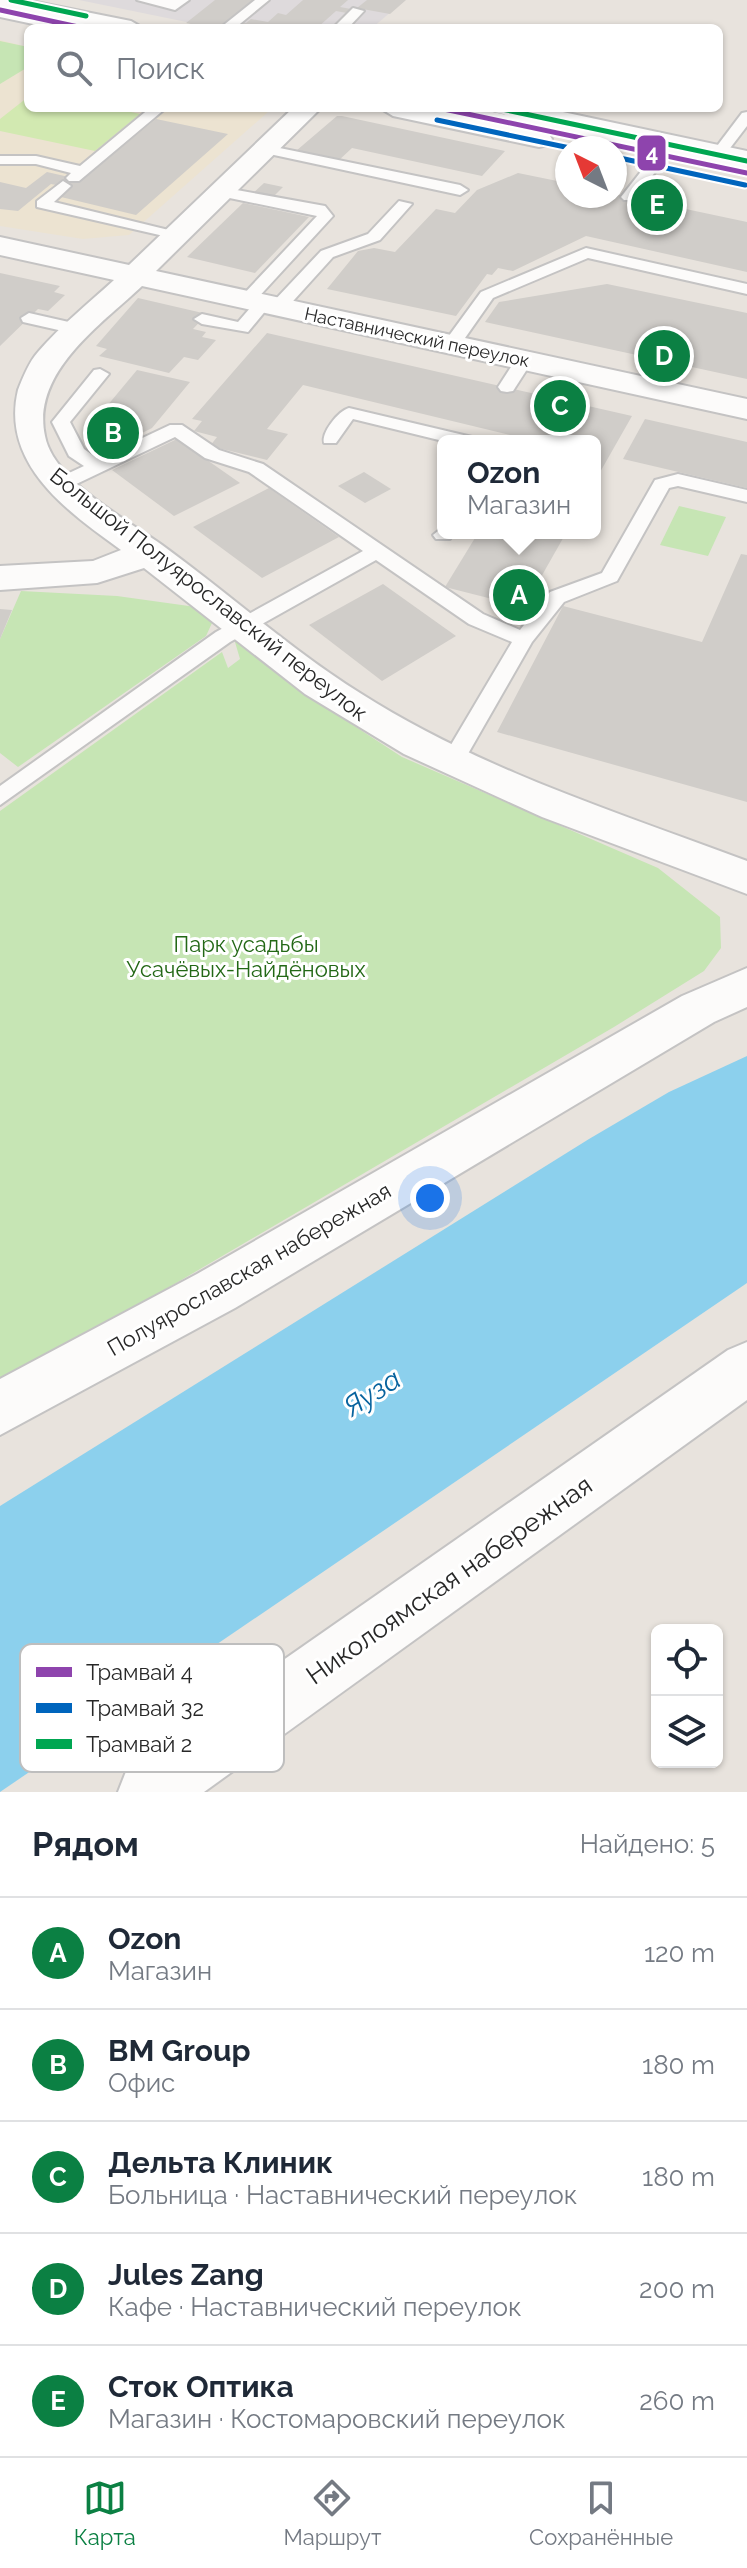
<!DOCTYPE html>
<html lang="ru">
<head>
<meta charset="utf-8">
<style>
  :root { --surface:#fff; --page:#f6f6f7; --text:#1f2937; --muted:#747a83; --line:#e0e1e3; --accent:#0b8043 }
  body { margin:0; font-family:Raleway,sans-serif; background:var(--page); color:var(--text) }
  .controls { position:absolute; right:24px; bottom:24px; display:grid; overflow:hidden; border-radius:12px; box-shadow:0 2px 6px #0004 }
  .controls button { width:72px; height:72px; display:grid; place-items:center; padding:0; border:0; border-bottom:2px solid var(--line); background:var(--surface); color:var(--text); font:40px sans-serif }
  .compass { position:absolute; left:555px; top:136px; width:72px; height:72px; border-radius:50%; background:var(--surface); box-shadow:0 2px 6px #0004; rotate:318deg }
  .you { position:absolute; left:430px; top:1198px; width:28px; height:28px; margin:-20px; border:6px solid #fff; border-radius:50%; background:#1a73e8; box-shadow:0 0 0 12px #1a73e833 }
  .badge { display:grid; place-items:center; width:52px; height:52px; border-radius:50%; background:var(--accent); color:#fff; font-size:26px; font-weight:700 }
  .pin { position:absolute; translate:-50% -50%; border:4px solid #fff; box-shadow:0 2px 8px #0006 }
  .popup { position:absolute; left:437px; top:435px; width:164px; height:104px; box-sizing:border-box; display:grid; place-content:center; border-radius:12px; background:var(--surface); filter:drop-shadow(0 2px 6px #0005); font-size:26px; white-space:nowrap; color:var(--muted) }
  .popup b { font-size:30px; color:var(--text) }
  .popup::after { content:''; position:absolute; left:50%; top:100%; margin-left:-16px; border:16px solid transparent; border-top-color:var(--surface) }
  .list { margin:0; padding:0; list-style:none }
  h2 { display:flex; justify-content:space-between; align-items:center; height:104px; margin:0; padding:0 32px; font-size:34px }
  h2 small { font-size:26px; font-weight:400; color:var(--muted) }
  .list li { display:grid; grid-template-columns:52px 1fr auto; gap:24px; align-items:center; box-sizing:border-box; height:112px; padding:0 32px; border-top:2px solid var(--line) }
  .list b { display:block; font-size:30px; white-space:nowrap }
  .list p { margin:0; font-size:26px; white-space:nowrap; color:var(--muted) }
  .list em { font-size:26px; font-style:normal; color:var(--muted) }
  .icon { flex:none; width:44px; height:44px; fill:none; stroke:currentColor; stroke-width:2; stroke-linecap:round; stroke-linejoin:round }
  .map { position:relative; flex:none; width:747px; height:1792px; overflow:hidden }
  .search { position:absolute; background:var(--surface); box-shadow:0 2px 6px #0004; left:24px; right:24px; top:24px; height:88px; display:flex; align-items:center; gap:20px; box-sizing:border-box; padding:0 28px; border-radius:12px; color:var(--muted); font-size:30px }
  .sheet { height:664px; background:var(--surface) }
  nav { display:flex; justify-content:space-around; align-items:center; box-sizing:border-box; height:112px; border-top:2px solid var(--line); background:var(--surface); font-size:22px; color:var(--muted) }
  nav a { display:grid; justify-items:center; gap:4px }
  nav .on { color:var(--accent) }
  .map>svg:first-child { display:block }
  .industrial { fill:#dedadc }
  .education { fill:#ece3d1 }
  .green { fill:#c6e5b4 }
  .pitch { fill:#d2e9b1 }
  .water { fill:#8cd0ed }
  .building { fill:#d0cdc9 }
  .lines { fill:none; stroke-linecap:round; stroke-linejoin:round }
  .service-casing { stroke:#c4c3c3; stroke-width:4 }
  .minor-casing { stroke:#c4c3c3; stroke-width:4 }
  .secondary-casing { stroke:#c4c3c3; stroke-width:4 }
  .service { fill:#fcfbfa; fill-rule:evenodd }
  .minor { fill:#fcfbfa; fill-rule:evenodd }
  .secondary { fill:#fcfbfa; fill-rule:evenodd }
  .tram-1-casing { stroke:#fff; stroke-width:9 }
  .tram-2-casing { stroke:#fff; stroke-width:9 }
  .tram-3-casing { stroke:#fff; stroke-width:9 }
  .tram-1 { stroke:#8e44ad; stroke-width:5 }
  .tram-2 { stroke:#0065bd; stroke-width:5 }
  .tram-3 { stroke:#00a651; stroke-width:5 }
  .labels { text-anchor:middle; dominant-baseline:central; stroke-width:6; stroke-linejoin:round; paint-order:stroke }
  .far-street-label { font-size:18px; fill:#282828; stroke:#fff }
  .street-label { font-size:22px; fill:#282828; stroke:#fff }
  .park-label { font-size:22px; fill:#236816; stroke:#fff }
  .near-street-label { font-size:26px; fill:#282828; stroke:#fff }
  .near-water-label { font-size:28px; font-style:italic; fill:#07639e; stroke:#fff }
  .key { fill:#fff; stroke:#bebebe; stroke-width:2 }
  .key-label { font-size:22px; fill:#282828 }
  .line-badge { stroke:#fff; stroke-width:3 }
  .badge-label { font-size:22px; text-anchor:middle; font-weight:bold; fill:#fff }
</style>
</head>
<body>
<div class="map">
<svg width="747" height="1792" viewBox="0 0 747 1792">
  <rect width="100%" height="100%" fill="#e8e3dd"/>
  <path class="industrial" d="M79,0H405L372,28H216Z"/>
  <path class="education" d="M0,40L28,47V108H266L268,112L129,235L83,239L0,226Z"/>
  <g class="green">
    <path d="M0,41L28,47V67L0,84Z"/>
    <path d="M679,506L726,517L708,556L660,545Z"/>
    <path d="M21,591L117,596L196,607L212,623L206,636L18,767L0,753V639Z"/>
    <path d="M241,639L287,682L402,757L658,868L720,917L721,948L704,971L614,1027L0,1386V811L222,652L228,668L240,659L235,642Z"/>
  </g>
  <path class="pitch" d="M28,97V108H113L140,114L95,151L0,131V119Z"/>
  <path class="water" d="M747,1056V1283L0,1792V1506L589,1139L669,1092Z"/>
  <g class="building">
    <path d="M215,0H253L229,19L246,23L251,19L268,22L278,13L286,15L303,0H348L340,7L351,9L347,13L336,11L317,28H210L186,23Z"/>
    <path d="M367,0H406L390,14L357,8Z"/>
    <path d="M337,116H342L505,151L482,176L352,148L338,161L296,151Z"/>
    <path d="M156,119L228,134L136,215L61,197L71,188L51,184L18,211L0,209V182L26,188L47,172L82,180Z"/>
    <path d="M518,173L567,183V196L615,194L747,222V272L586,236L513,271L498,268L492,275L487,274L456,316L327,289L358,251L374,248L395,252L436,209L455,213L477,190Z"/>
    <path d="M264,183L283,187L272,198L252,194Z"/>
    <path d="M243,203L309,217L255,273L187,257Z"/>
    <path d="M0,273L60,286L54,292L65,295L48,311L38,309L0,346Z"/>
    <path d="M607,284L747,313V379L485,322L499,302Z"/>
    <path d="M138,298L207,314L193,329L206,332L202,337L216,340L198,360L184,357L169,373L99,356L107,349L96,346Z"/>
    <path d="M267,333L632,416L595,481V441H535L303,385L267,429L288,434L267,460L210,446L217,437L194,431L202,421L192,419Z"/>
    <path d="M137,370L190,382L152,428L106,451L96,445L103,433L87,430Z"/>
    <path d="M645,419L747,442V488L623,459Z"/>
    <path d="M177,439L240,483L174,516L112,470Z"/>
    <path d="M364,472L391,489L365,503L338,486Z"/>
    <path d="M269,488L339,537L262,578L193,527Z"/>
    <path d="M478,533H566L524,607L445,587Z"/>
    <path d="M741,554L747,555V802L497,732L563,606L702,642Z"/>
    <path d="M383,584L456,636L382,681L309,625Z"/>
    <path d="M0,609L12,610L0,639Z"/>
  </g>
  <g class="lines">
    <defs>
      <g id="service">
        <path d="M137,0H189L175,10Z"/>
        <path d="M255,0H269L235,28H220Z"/>
        <path d="M353,8L364,11L348,28H333Z"/>
        <path d="M0,9L71,24L78,28H52L0,17Z"/>
        <path d="M150,108H166L79,181H69L66,178L71,173L36,164H0V156H36L80,166Z"/>
        <path d="M447,108H474L747,166V174Z"/>
        <path d="M747,112V126L724,156H714V150L742,113Z"/>
        <path d="M265,145L460,185L468,190L460,195L260,152L258,149Z"/>
        <path d="M650,160L662,163L634,200H624L621,197Z"/>
        <path d="M63,181L71,186L54,202L185,234L177,239L37,207V201Z"/>
        <path d="M220,187L325,206L333,216L253,303L247,304L239,299L317,216L215,195L212,192Z"/>
        <path d="M399,201L412,204L380,240L333,257L285,310H273V302L321,251L368,234Z"/>
        <path d="M586,248L747,284V294L588,258L493,298L458,348H446L443,344L481,292Z"/>
        <path d="M264,298L272,303L248,332L202,324L194,319L202,314L238,322L258,299Z"/>
        <path d="M29,313L82,325L84,329L76,334L23,322L21,318Z"/>
        <path d="M524,355L533,360L513,391L507,392L501,391L498,387L518,356Z"/>
        <path d="M100,369L109,374L70,422L84,449L98,459L170,425H182L219,450L263,464L483,614L520,630L550,592L602,573L655,480L678,474L747,490V502L678,486L669,488L617,581L564,602L532,642L461,766H445L442,760L512,642L469,624L376,560L230,642L0,805V786L216,632L363,551L249,472L205,458L175,437L68,488H54V480L84,466L69,456L52,422L94,370Z"/>
        <path d="M349,408L472,437L475,441H443L353,419L336,443H324C321,433 338,411 349,408Z"/>
        <path d="M443,527V533H454L450,539H436L433,535Z"/>
      </g>
      <path id="minor" d="M293,108H321L156,271L747,399V419L142,286C102,324 31,372 45,436C53,480 127,520 162,545C228,593 290,649 360,693C479,769 616,812 747,861V894L542,817L404,754L305,694L144,568L97,583L0,590V566L93,561L121,550C70,513 0,465 18,390C23,377 29,362 38,352C60,326 89,303 114,280L0,255V237L129,265Z"/>
      <g id="secondary">
        <path d="M0,0H26L131,21L143,28H95L0,9Z"/>
        <path d="M380,108H430L548,133L552,139L548,145L539,147L393,116Z"/>
        <path d="M494,108H544L747,151V167L507,116Z"/>
        <path d="M747,968V1007L714,1022L235,1308L0,1435V1379L197,1274L682,996Z"/>
        <path d="M747,1342V1400L204,1792H118L127,1769L728,1350Z"/>
      </g>
    </defs>
    <use href="#service" class="service-casing"/>
    <use href="#minor" class="minor-casing"/>
    <use href="#secondary" class="secondary-casing"/>
    <use href="#service" class="service"/>
    <use href="#minor" class="minor"/>
    <use href="#secondary" class="secondary"/>
    <defs>
      <g id="tram-1">
        <path d="M0,10L83,28"/>
        <path d="M439,108L747,173"/>
      </g>
      <g id="tram-2">
        <path d="M437,120L570,148"/>
        <path d="M615,157L745,185"/>
      </g>
      <g id="tram-3">
        <path d="M11,0L86,16"/>
        <path d="M497,108L747,161"/>
      </g>
    </defs>
    <use href="#tram-1" class="tram-1-casing"/>
    <use href="#tram-2" class="tram-2-casing"/>
    <use href="#tram-3" class="tram-3-casing"/>
    <use href="#tram-1" class="tram-1"/>
    <use href="#tram-2" class="tram-2"/>
    <use href="#tram-3" class="tram-3"/>
  </g>
  <g class="labels">
    <g class="far-street-label">
      <text transform="translate(417 337) rotate(12)">Наставнический переулок</text>
    </g>
    <g class="street-label">
      <text transform="translate(209 594) rotate(38)">Большой Полуярославский переулок</text>
      <text transform="translate(249 1269) rotate(-30)">Полуярославская набережная</text>
    </g>
    <g class="park-label">
      <text x="246" y="944">Парк усадьбы<tspan x="246" dy="25">Усачёвых-Найдёновых</tspan></text>
    </g>
    <g class="near-street-label">
      <text transform="translate(449 1580) rotate(-35)">Николоямская набережная</text>
    </g>
    <g class="near-water-label">
      <text transform="translate(372 1393) rotate(-33)">Яуза</text>
    </g>
  </g>
  <rect x="20" y="1644" width="264" height="128" rx="12" class="key"/>
  <rect x="36" y="1667" width="36" height="10" fill="#8e44ad"/>
  <rect x="36" y="1703" width="36" height="10" fill="#0065bd"/>
  <rect x="36" y="1739" width="36" height="10" fill="#00a651"/>
  <g class="key-label">
    <text x="86" y="1680">Трамвай 4</text>
    <text x="86" y="1716">Трамвай 32</text>
    <text x="86" y="1752">Трамвай 2</text>
  </g>
  <rect class="line-badge" x="636" y="134" width="31" height="38" rx="8" fill="#8e44ad"/>
  <g class="badge-label">
    <text x="652" y="161">4</text>
  </g>
</svg>
<div class="controls">
<button><svg class="icon" aria-label="locate" viewBox="0 0 24 24"><circle cx="12" cy="12" r="6"/><path d="M12 2v4M12 18v4M2 12h4M18 12h4"/></svg></button>
<button><svg class="icon" aria-label="layers" viewBox="0 0 24 24"><path d="M12 4l9 5-9 5-9-5zM3 14l9 5 9-5"/></svg></button>
</div>
<svg class="compass" viewBox="-18 -18 36 36"><path d="M0-13l5 13h-10z" fill="#e53935"/><path d="M0 13l5-13h-10z" fill="#747a83"/></svg>
<div class="you"></div>
<div class="pin badge" style="left:519px;top:595px">A</div>
<div class="popup"><b>Ozon</b>Магазин</div>
<div class="pin badge" style="left:113px;top:433px">B</div>
<div class="pin badge" style="left:560px;top:406px">C</div>
<div class="pin badge" style="left:664px;top:356px">D</div>
<div class="pin badge" style="left:657px;top:205px">E</div>
<div class="search"><svg class="icon" aria-label="search" viewBox="0 0 24 24"><circle cx="10" cy="10" r="6"/><path d="M15 15l6 6"/></svg>Поиск</div>
</div>
<section class="sheet">
<h2>Рядом<small>Найдено: 5</small></h2>
<ul class="list">
<li><span class="badge">A</span><div><b>Ozon</b><p>Магазин</p></div><em>120 m</em></li>
<li><span class="badge">B</span><div><b>BM Group</b><p>Офис</p></div><em>180 m</em></li>
<li><span class="badge">C</span><div><b>Дельта Клиник</b><p>Больница · Наставнический переулок</p></div><em>180 m</em></li>
<li><span class="badge">D</span><div><b>Jules Zang</b><p>Кафе · Наставнический переулок</p></div><em>200 m</em></li>
<li><span class="badge">E</span><div><b>Сток Оптика</b><p>Магазин · Костомаровский переулок</p></div><em>260 m</em></li>
</ul>
</section>
<nav>
<a class="on"><svg class="icon" aria-label="map" viewBox="0 0 24 24"><path d="M3 6l6-2 6 2 6-2v14l-6 2-6-2-6 2zM9 4v14M15 6v14"/></svg>Карта</a>
<a><svg class="icon" aria-label="directions" viewBox="0 0 24 24"><path d="M12 3l9 9-9 9-9-9zM9 14v-3h6M13 9l2 2-2 2"/></svg>Маршрут</a>
<a><svg class="icon" aria-label="saved" viewBox="0 0 24 24"><path d="M7 4h10v16l-5-4-5 4z"/></svg>Сохранённые</a>
</nav>
</body>
</html>
